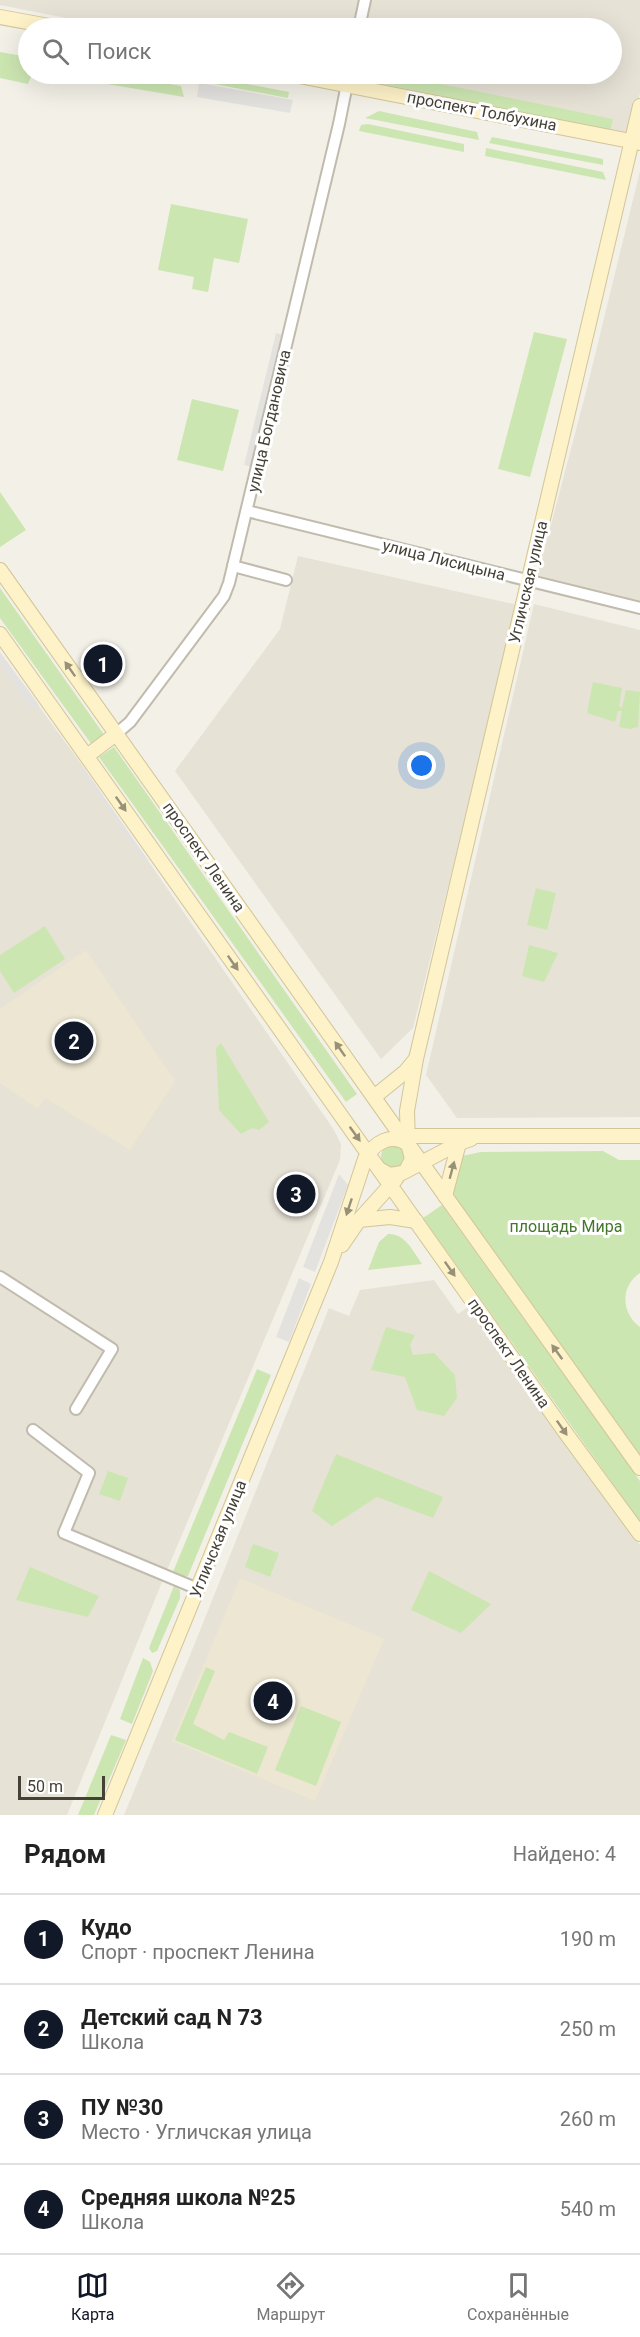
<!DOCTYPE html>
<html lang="ru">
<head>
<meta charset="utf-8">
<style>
  :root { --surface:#fff; --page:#f6f6f6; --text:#222; --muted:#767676; --line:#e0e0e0; --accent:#111827 }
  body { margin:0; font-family:Roboto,sans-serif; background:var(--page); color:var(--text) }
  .scale { position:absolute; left:18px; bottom:15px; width:87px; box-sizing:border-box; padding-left:6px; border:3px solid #464136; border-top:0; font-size:16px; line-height:21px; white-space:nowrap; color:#464136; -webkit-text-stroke:4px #fff; paint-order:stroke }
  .you { position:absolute; left:422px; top:766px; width:21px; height:21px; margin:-15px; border:4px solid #fff; border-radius:50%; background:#1a73e8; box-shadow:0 0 0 9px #1a73e833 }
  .badge { display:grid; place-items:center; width:39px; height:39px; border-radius:50%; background:var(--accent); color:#fff; font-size:20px; font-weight:700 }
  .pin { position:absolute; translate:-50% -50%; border:3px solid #fff; box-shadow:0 2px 6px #0006 }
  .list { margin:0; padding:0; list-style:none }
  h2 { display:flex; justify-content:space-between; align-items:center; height:78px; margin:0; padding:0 24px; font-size:26px }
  h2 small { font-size:20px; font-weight:400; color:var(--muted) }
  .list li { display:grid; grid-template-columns:39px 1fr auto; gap:18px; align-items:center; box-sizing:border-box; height:90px; padding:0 24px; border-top:2px solid var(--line) }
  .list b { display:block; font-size:22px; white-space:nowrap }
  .list p { margin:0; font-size:20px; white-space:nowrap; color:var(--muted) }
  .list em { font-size:20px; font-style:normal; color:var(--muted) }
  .icon { flex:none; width:33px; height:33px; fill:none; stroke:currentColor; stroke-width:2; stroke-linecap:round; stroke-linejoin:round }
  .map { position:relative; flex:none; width:640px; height:1815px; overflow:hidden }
  .search { position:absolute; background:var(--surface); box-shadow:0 6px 24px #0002; left:18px; right:18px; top:18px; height:66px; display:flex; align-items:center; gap:15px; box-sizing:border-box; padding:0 21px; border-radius:33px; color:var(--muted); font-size:22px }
  .sheet { height:438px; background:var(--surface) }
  nav { display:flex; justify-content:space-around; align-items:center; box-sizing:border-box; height:84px; border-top:2px solid var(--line); background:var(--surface); font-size:16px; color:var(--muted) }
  nav a { display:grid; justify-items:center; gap:3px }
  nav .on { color:var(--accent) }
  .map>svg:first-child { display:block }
  .residential { fill:#e7e2d6 }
  .education { fill:#ece6d2 }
  .green { fill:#cce6b1 }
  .parking { fill:#e4e2df }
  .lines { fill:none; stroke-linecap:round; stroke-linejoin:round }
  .street-casing { stroke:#c1bbad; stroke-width:14 }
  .secondary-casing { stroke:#d2c598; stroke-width:16 }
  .street { stroke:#fff; stroke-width:10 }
  .secondary { stroke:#fdf2c8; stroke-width:14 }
  .oneway { fill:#989178 }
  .labels { text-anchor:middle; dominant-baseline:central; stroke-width:6; stroke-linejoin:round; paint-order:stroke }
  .street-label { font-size:16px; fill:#464136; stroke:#fff }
  .park-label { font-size:16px; fill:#44762b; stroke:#fff }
</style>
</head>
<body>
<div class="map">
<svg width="640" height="1815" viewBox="0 0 640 1815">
  <rect width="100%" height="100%" fill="#f3f0e7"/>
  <g class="residential">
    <path d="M0,0H361L355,28H117L0,5Z"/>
    <path d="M370,0H640V93L630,136L352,81L353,74H612V28H363Z"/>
    <path d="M640,171V603L537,578L587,388Z"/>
    <path d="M298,556L518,605L413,1028L381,1059L175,771L280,629Z"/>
    <path d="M534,604L640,630V1117L457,1118L426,1075Z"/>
    <path d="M0,653L82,765L334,1130L341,1144L340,1160L162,1582L67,1815H0Z"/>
    <path d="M434,1280L458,1314L468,1307L640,1545V1815H124L197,1638L329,1308L349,1316L360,1290Z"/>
  </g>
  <g class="education">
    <path d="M86,950L175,1081L130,1150L45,1098L38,1109L0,1083V1009Z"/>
    <path d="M240,1578L384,1639L315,1801L172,1741Z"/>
  </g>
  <g class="green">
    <path d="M0,52L28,57V74H32L28,84L0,78Z"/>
    <path d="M59,74H113L181,86L184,97L60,76Z"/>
    <path d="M372,74H392L613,119L610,131L370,81Z"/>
    <path d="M206,76L289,92L288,98L204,82Z"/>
    <path d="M379,111L477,132L479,140L365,118Z"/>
    <path d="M368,124L464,144V152L359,131L361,125Z"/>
    <path d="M492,137L603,159V165L489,143Z"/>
    <path d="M486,148L603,172L606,180L485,156Z"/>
    <path d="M171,204L248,219L239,263L214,258L208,292L192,289L194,277L158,270Z"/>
    <path d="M534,332L567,339L530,477L498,469Z"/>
    <path d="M192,399L239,410L223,471L177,460Z"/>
    <path d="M0,492L26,530L0,547Z"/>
    <path d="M0,588L105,736L92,745L0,618Z"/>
    <path d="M593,682L622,688L619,706L622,708L626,690L640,692L638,727L630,729L619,727L622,711H618L615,722L587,713Z"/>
    <path d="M114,747L357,1094L346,1102L99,757Z"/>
    <path d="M536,888L556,893L547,930L527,925Z"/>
    <path d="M45,926L65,959L14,993L0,971V955Z"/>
    <path d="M529,945L558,953L544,982L522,976Z"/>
    <path d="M221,1043L269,1122L259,1130L252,1128L241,1134L219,1110L216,1048Z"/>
    <circle cx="393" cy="1157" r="12"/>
    <path d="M603,1151L619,1160H640V1273C620,1286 621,1313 640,1327V1455L456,1199L452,1187L462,1156L481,1152Z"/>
    <path d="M442,1205L640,1481V1522L423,1218Z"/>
    <path d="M388,1234C405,1233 413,1251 422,1264L368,1270L379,1242Z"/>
    <path d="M386,1327L415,1335L410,1345L413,1355L434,1353L455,1375L457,1398L444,1416L417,1410L405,1377L371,1370Z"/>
    <path d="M257,1369L271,1375L188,1576H177L173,1572Z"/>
    <path d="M336,1454L443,1497L433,1518L377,1497L332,1526L312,1511Z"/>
    <path d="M108,1471L128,1478L120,1501L99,1494Z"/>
    <path d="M253,1544L279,1553L270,1577L245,1567Z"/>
    <path d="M30,1567L99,1596L88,1617L16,1600Z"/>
    <path d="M429,1571L491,1604L461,1633L411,1610Z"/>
    <path d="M174,1586L180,1590V1598L157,1651L152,1653L149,1648Z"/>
    <path d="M143,1658L150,1662L153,1671L132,1724L120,1719Z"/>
    <path d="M206,1667L215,1671L193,1724L224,1740L229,1732L268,1747L257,1774L175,1740Z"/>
    <path d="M301,1706L341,1722L316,1786L275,1770Z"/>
    <path d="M111,1735L126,1740L94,1815H78Z"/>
  </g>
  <g class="parking">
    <path d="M199,83L293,100L290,113L197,97Z"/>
    <path d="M276,333L289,337L257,468L244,465Z"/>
    <path d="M0,652L39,705L31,709L0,665Z"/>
    <path d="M84,769L148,860L144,862L81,771Z"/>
    <path d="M339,1174L348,1185L315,1272L303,1267Z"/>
    <path d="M299,1278L311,1284L289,1342L276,1337Z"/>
  </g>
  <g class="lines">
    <defs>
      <g id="street">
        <path d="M359,28L365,0"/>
        <path d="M247,511L640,608"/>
        <path d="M233,566L286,580"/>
        <path d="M116,734L130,722L224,596L229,583L339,124L349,74"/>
        <path d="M0,1277L112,1349L76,1409"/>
        <path d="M33,1430L89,1473L64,1533L198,1589"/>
      </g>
      <g id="secondary">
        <path d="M0,17L60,28"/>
        <path d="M289,74L640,143"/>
        <path d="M0,570L409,1147L412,1159L407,1169"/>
        <path d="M0,634L565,1432L640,1534"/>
        <path d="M87,756L116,734"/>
        <path d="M374,1097L405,1072L415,1060"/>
        <path d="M397,1136H640"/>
        <path d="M408,1144L407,1111L416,1059L640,106"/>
        <path d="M411,1148L640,1468"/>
        <path d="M381,1170L390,1175L402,1173L459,1143L471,1139"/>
        <path d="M445,1196L459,1143"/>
        <path d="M359,1220L390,1217L416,1221"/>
        <path d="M342,1245L359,1220L396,1179"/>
        <path d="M105,1815L331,1262L365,1159C374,1143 391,1132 408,1144"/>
      </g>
    </defs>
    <use href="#street" class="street-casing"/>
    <use href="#secondary" class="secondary-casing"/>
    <use href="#street" class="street"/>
    <use href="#secondary" class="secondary"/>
  </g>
  <defs><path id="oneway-solid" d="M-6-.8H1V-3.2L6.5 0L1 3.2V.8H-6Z" transform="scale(1.5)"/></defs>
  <g class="oneway">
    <use href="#oneway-solid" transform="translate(70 669) rotate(-125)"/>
    <use href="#oneway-solid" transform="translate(121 804) rotate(55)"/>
    <use href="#oneway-solid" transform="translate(233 963) rotate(55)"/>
    <use href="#oneway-solid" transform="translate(340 1049) rotate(-125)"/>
    <use href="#oneway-solid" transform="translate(355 1134) rotate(54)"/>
    <use href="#oneway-solid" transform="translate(452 1170) rotate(-75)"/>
    <use href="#oneway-solid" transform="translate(349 1207) rotate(108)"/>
    <use href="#oneway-solid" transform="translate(450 1269) rotate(55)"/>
    <use href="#oneway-solid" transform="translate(557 1352) rotate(-126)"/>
    <use href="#oneway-solid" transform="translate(562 1428) rotate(55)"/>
  </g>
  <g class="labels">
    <g class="street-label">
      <text transform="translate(482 111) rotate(11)">проспект Толбухина</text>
      <text transform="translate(269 421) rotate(-77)">улица Богдановича</text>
      <text transform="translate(444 560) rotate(14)">улица Лисицына</text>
      <text transform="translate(528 582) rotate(-77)">Угличская улица</text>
      <text transform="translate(204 857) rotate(55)">проспект Ленина</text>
      <text transform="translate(509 1353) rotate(55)">проспект Ленина</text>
      <text transform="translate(218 1539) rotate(-68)">Угличская улица</text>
    </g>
    <g class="park-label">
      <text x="566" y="1226">площадь Мира</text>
    </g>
  </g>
</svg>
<div class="scale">50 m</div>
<div class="you"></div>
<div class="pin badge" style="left:103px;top:664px">1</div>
<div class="pin badge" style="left:74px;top:1041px">2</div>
<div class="pin badge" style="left:296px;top:1194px">3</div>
<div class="pin badge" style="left:273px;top:1701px">4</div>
<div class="search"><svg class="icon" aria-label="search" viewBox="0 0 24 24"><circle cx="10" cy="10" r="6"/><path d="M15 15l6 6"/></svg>Поиск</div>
</div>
<section class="sheet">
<h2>Рядом<small>Найдено: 4</small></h2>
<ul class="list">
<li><span class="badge">1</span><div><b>Кудо</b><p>Спорт · проспект Ленина</p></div><em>190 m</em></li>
<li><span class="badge">2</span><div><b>Детский сад N 73</b><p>Школа</p></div><em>250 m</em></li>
<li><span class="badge">3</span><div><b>ПУ №30</b><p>Место · Угличская улица</p></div><em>260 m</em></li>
<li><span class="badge">4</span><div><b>Средняя школа №25</b><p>Школа</p></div><em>540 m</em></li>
</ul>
</section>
<nav>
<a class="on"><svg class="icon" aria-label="map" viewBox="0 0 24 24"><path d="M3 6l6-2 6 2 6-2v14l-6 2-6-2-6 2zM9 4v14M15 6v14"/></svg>Карта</a>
<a><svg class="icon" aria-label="directions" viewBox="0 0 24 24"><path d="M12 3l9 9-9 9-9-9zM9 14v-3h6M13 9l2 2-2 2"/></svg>Маршрут</a>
<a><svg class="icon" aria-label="saved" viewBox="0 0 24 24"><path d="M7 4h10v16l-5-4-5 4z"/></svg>Сохранённые</a>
</nav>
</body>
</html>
